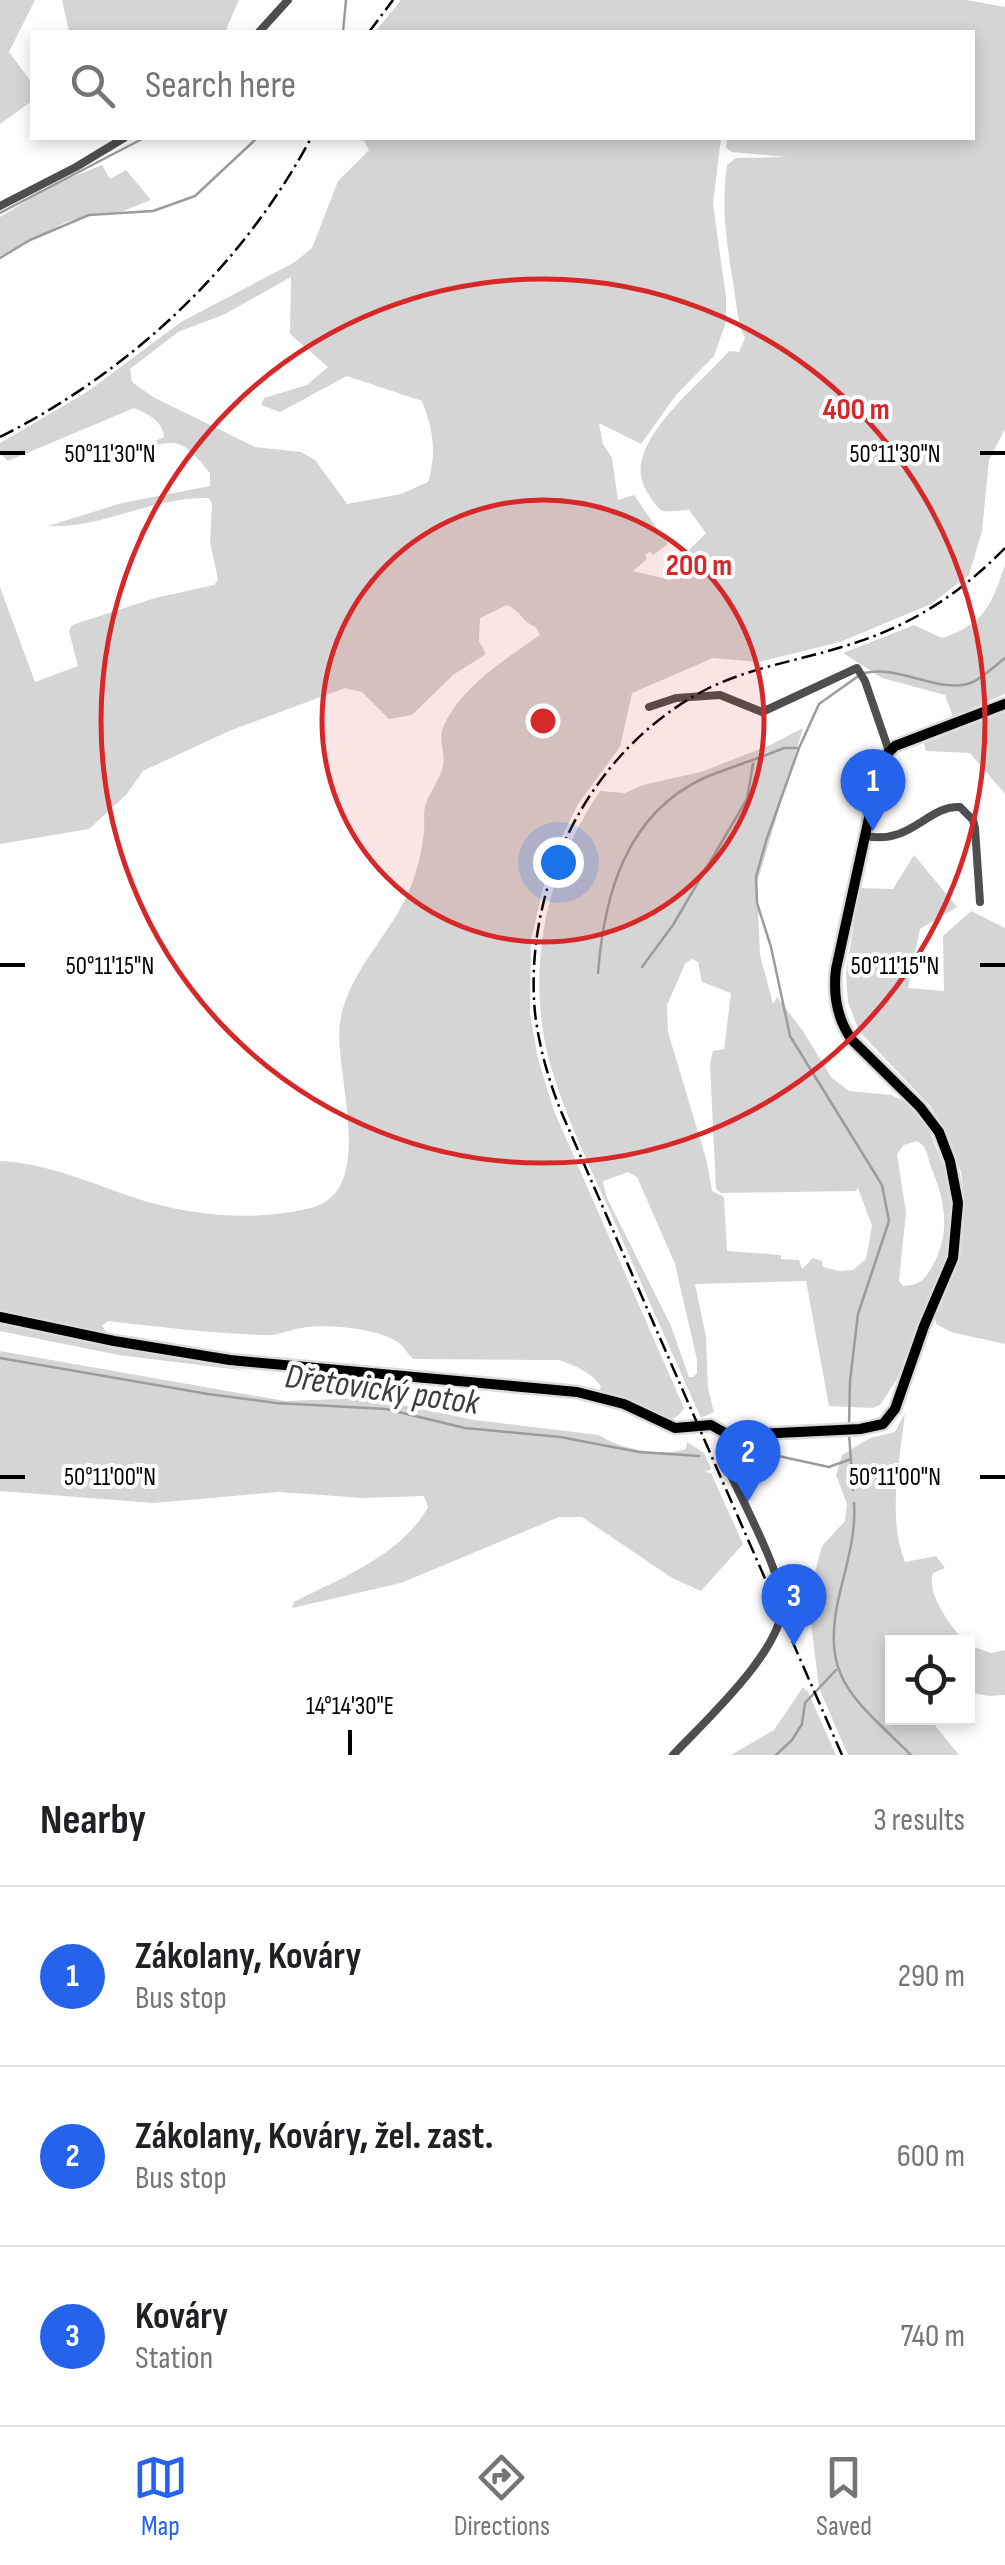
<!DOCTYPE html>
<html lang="en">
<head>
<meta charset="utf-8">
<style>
  :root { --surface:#fff; --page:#f2f2f2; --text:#202124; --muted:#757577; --line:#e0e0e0; --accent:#2563eb }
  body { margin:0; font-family:"Sofia Sans Condensed",sans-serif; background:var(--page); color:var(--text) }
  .controls { position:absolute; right:30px; bottom:30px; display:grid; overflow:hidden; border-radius:0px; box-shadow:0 5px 15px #0003 }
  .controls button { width:90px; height:90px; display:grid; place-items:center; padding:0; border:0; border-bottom:2px solid var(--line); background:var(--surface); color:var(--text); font:50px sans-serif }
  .you { position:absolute; left:558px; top:862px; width:35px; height:35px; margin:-25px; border:8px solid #fff; border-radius:50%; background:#1a73e8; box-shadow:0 0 0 15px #1a73e833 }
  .badge { display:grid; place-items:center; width:65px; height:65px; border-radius:50%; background:var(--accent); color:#fff; font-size:32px; font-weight:700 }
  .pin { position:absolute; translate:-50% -82px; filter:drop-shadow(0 2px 5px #0008) }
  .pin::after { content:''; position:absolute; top:52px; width:35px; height:30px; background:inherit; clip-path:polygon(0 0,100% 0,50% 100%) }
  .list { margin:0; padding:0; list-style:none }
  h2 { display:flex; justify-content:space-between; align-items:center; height:130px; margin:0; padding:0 40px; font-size:42px }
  h2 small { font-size:32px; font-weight:400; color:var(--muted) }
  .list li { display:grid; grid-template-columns:65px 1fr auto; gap:30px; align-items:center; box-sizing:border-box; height:180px; padding:0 40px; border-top:2px solid var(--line) }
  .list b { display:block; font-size:38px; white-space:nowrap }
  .list p { margin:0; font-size:32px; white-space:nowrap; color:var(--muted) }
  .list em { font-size:32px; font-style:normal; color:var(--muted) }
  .icon { flex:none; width:55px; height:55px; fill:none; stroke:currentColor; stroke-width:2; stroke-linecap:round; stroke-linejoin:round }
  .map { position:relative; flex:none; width:1005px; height:1755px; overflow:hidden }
  .search { position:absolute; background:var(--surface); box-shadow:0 5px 15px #0003; left:30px; right:30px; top:30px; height:110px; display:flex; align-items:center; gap:25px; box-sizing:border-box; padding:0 35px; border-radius:0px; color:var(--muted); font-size:38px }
  .sheet { height:670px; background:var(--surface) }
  nav { display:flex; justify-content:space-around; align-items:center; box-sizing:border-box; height:140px; border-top:2px solid var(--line); background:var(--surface); font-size:28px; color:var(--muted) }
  nav a { display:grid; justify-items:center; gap:5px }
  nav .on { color:var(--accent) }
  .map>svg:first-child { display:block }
  .green { fill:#d5d5d5; fill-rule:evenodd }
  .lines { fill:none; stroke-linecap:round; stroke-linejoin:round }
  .stream { stroke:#9c9c9c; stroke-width:2.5 }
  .major-casing { stroke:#dbdbdb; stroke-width:15 }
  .minor { stroke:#4e4e4e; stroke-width:8 }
  .major { stroke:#000; stroke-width:10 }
  .rail { stroke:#000; stroke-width:2.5; stroke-dasharray:15 5 2.5 5; stroke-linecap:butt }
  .ticks { fill:none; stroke:#000; stroke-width:4 }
  .ring { fill:none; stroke:#d62828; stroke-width:5 }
  .labels { text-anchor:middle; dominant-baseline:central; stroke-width:8; stroke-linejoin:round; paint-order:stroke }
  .water-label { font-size:35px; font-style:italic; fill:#3d3d3d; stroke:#fff }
  .ticks-label { font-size:25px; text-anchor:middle; fill:#000; stroke:#fff; stroke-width:8; stroke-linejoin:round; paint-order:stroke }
  .centre { fill:#d62828; stroke:#fff; stroke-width:5 }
  .ring-label { font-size:30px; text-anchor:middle; font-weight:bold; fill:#d62828; stroke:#fff; stroke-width:8; stroke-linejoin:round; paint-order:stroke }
</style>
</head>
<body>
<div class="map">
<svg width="1005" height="1755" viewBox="0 0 1005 1755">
  <rect width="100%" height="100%" fill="#fff"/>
  <g class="green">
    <path d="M0,0H35L9,52L32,83V101L0,124Z"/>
    <path d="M62,0H239L225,32H69Z"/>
    <path d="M401,0H966L1005,7V429L989,460L982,531L969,575L931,604L840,642L759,662L713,658L632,693L620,747L578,804L549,863L531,940L530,1013L538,1059L554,1111L684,1408L678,1416L671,1419L632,1400L599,1390L601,1387C594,1374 573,1364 558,1360L414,1359C407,1355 406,1348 399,1343C380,1328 323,1323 301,1328C287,1331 277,1336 263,1335C212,1333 159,1327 108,1321L102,1326L108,1334H103L0,1310V1161C48,1163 93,1184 138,1199C193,1216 255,1222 311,1208C379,1191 333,1071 340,1022C348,969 396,931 413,881C418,866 423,846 424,830C425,822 423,814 425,807C428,793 440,781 443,766C446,753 438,740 443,728C459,688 506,659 540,635L536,627C523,623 520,610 507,605L480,618L479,641L486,654L453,675L412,715L389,719L362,692L345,688L229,731L143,771L126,795L89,829L0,844V587L35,682L78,666L69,631L72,625L155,598L214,585L218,580L210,542L212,504L209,498C153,496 103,529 48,526L122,503L210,486V473C179,435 177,440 132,451L164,437C163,421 148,414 134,408L8,461L0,453V443L87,392L181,322L295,262L312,248L338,181L369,150L364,141L354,138H721L713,204L726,297V322L714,356L676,395L641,444L599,423L603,444L612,458L618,500L634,495L668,544L653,555L650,552L645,555L647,559L633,571L670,580L695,564L689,550L706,533L689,510C660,511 663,518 646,490C619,445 702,383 729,351L739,352L745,338C736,319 736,297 732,276C726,238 721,204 727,165L736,158L787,157L732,152L726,148L727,138H972V32H375ZM291,277L290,334L328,367L307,385L264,398L261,405L280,412L347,376L422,401C433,429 437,453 428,482L401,494L347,504L315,460L301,452L255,447L153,397L132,382L130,369L178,332L225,314Z"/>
    <path d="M102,165L110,179L126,170L151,200L118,213H97L66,222L0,256V217L54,184Z"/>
    <path d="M1005,565V694L953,717L945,695L882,678L843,653L914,625L942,638C985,624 991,605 1005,565Z"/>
    <path d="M1005,712V794L970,753L926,751L924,743Z"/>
    <path d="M803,728L757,883L760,955L773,1004L777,997L803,1031L831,1077L849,1091L891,1095L906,1102L927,1125L946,1172L951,1207L952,1236L946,1259L897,1379L880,1405L872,1408L829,1406L806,1281L695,1284L706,1337L708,1388L714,1412L701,1418C671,1351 641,1283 612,1216C589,1165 564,1114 549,1060C525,967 547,869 600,791L625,793L643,785L701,772L768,746ZM692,959L698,962L702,982L731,993L724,1049L713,1051L710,1064L716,1189L721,1193L855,1191L858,1188L872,1226L866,1259L853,1270L839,1271L823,1267L822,1261L813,1258L802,1269L799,1260L781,1259V1255L727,1251L724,1197L712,1191L707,1162L668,1032L667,1005L685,964ZM917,1141C928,1147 927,1156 931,1167C945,1201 951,1232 933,1265C925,1280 920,1285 903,1286L899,1281L906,1213L897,1154L904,1145ZM628,1172L637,1177L675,1264L697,1360V1373L693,1377H689L671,1326L606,1196L603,1181Z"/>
    <path d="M914,855L957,907L920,929L908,988L944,991L943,936L971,911L1005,928V1344L951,1332L936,1324L935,1318L961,1256L965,1204L961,1172L944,1129L931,1107L859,1031L848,1002L846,974L859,888L893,889Z"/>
    <path d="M0,1323L112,1347L256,1372L119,1355L0,1331Z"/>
    <path d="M0,1351L285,1401L369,1398L474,1420L599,1435C619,1449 663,1457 686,1449L687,1442L704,1453L711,1469L705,1472L711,1473L743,1544L701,1591L672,1578L582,1517H559L401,1583L292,1608L294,1602C341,1578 403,1554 428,1507L424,1496L363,1498L279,1492L154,1503L0,1491Z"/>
    <path d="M905,1413C900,1459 887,1518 905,1562L936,1556L945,1568L933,1573C926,1594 951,1626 965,1642H892V1718H929L959,1755H848L819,1688L808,1598L822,1546L845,1521L847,1504L836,1475L842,1455L870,1438L895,1432Z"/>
    <path d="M968,1645L991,1653L1005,1650V1695L989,1696L968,1692Z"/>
    <path d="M803,1687L808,1692L836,1755H731L774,1730Z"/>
  </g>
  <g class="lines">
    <g class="stream">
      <path d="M343,32L346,0"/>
      <path d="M0,213L144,138"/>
      <path d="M0,258L30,240L89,215L153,211L195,196L257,138"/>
      <path d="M864,673C901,664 941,696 973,682C984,676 995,666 1005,658"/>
      <path d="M642,967L673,925L747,799L753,764"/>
      <path d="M598,973C604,895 626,814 704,778C730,767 758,759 784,748H798"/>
      <path d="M0,1358L208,1394L276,1403L386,1409L465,1428L560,1437L639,1452L699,1456"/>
      <path d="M849,1425L850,1381L858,1314L889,1221L882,1185L790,1036L771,947L757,903L756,877L766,841L799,748L819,704L857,677"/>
      <path d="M849,1433L853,1490"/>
      <path d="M731,1454H769L829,1467L851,1459"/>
      <path d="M854,1503C856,1532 848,1560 841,1588C818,1679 852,1696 911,1755"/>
      <path d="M776,1755L792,1740L802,1724L805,1703L836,1670"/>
    </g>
    <defs>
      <path id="major" d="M0,1317L114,1341L230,1360L577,1392L624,1404L675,1428L711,1425L727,1434L738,1435L860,1429L883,1424L895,1409L924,1326L953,1258L958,1203L950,1161L939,1132L920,1107L852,1040C837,1019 833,994 836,969L879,772L885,756L895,746L1005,704"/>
    </defs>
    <use href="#major" class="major-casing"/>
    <g class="minor">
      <path d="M259,32L288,0"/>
      <path d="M0,206L76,167L124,138"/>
      <path d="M649,707L676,698L720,695L762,712L857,668L865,681L889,751"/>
      <path d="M866,836C911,845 928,805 960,807L973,820L975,828L980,902"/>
      <path d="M673,1755C703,1723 788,1646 782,1600C778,1567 744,1504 729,1471L726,1458L727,1434"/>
    </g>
    <use href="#major" class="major"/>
    <g class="rail">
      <path d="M369,32L393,0"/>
      <path d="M0,437C131,371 242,267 311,138"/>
      <path d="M842,1755L560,1109C548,1078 539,1046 535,1013C523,884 590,749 707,689C751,667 798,661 845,646C909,627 959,595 1005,548"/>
    </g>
  </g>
  <path class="ticks" d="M0,453H25M980,453H1005M0,965H25M980,965H1005M0,1477H25M980,1477H1005M350,1730V1755"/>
  <circle cx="543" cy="721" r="221" fill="#d62828" fill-opacity=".12"/>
  <g class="ring">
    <circle cx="543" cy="721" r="221"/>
    <circle cx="543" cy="721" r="442"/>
  </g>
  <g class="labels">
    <g class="water-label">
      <text transform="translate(382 1390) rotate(8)">Dřetovický potok</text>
    </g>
  </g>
  <g class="ticks-label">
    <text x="110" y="462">50°11'30"N</text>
    <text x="895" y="462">50°11'30"N</text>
    <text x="110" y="974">50°11'15"N</text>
    <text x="895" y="974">50°11'15"N</text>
    <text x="110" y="1485">50°11'00"N</text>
    <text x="895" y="1485">50°11'00"N</text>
    <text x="350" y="1714">14°14'30"E</text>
  </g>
  <circle cx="543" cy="721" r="15" class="centre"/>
  <g class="ring-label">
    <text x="856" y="419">400 m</text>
    <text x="699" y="575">200 m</text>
  </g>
</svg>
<div class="controls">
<button><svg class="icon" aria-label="locate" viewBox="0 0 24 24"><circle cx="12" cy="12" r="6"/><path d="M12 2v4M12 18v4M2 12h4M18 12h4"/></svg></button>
</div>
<div class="you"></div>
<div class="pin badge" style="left:873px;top:831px">1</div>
<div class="pin badge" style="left:748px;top:1502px">2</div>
<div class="pin badge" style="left:794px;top:1646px">3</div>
<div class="search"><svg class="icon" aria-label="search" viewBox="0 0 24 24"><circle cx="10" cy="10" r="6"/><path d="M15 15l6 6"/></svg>Search here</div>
</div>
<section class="sheet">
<h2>Nearby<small>3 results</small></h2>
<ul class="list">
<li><span class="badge">1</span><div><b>Zákolany, Kováry</b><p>Bus stop</p></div><em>290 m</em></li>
<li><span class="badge">2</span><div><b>Zákolany, Kováry, žel. zast.</b><p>Bus stop</p></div><em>600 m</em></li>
<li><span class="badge">3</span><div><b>Kováry</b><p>Station</p></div><em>740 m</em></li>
</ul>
</section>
<nav>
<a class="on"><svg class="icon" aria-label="map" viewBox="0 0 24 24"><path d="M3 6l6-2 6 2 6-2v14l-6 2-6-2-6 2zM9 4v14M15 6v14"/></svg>Map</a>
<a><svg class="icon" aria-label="directions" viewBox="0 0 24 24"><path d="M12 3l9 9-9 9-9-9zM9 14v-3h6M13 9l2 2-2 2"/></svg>Directions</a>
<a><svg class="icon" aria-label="saved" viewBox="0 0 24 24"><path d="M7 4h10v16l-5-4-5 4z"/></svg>Saved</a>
</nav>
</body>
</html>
